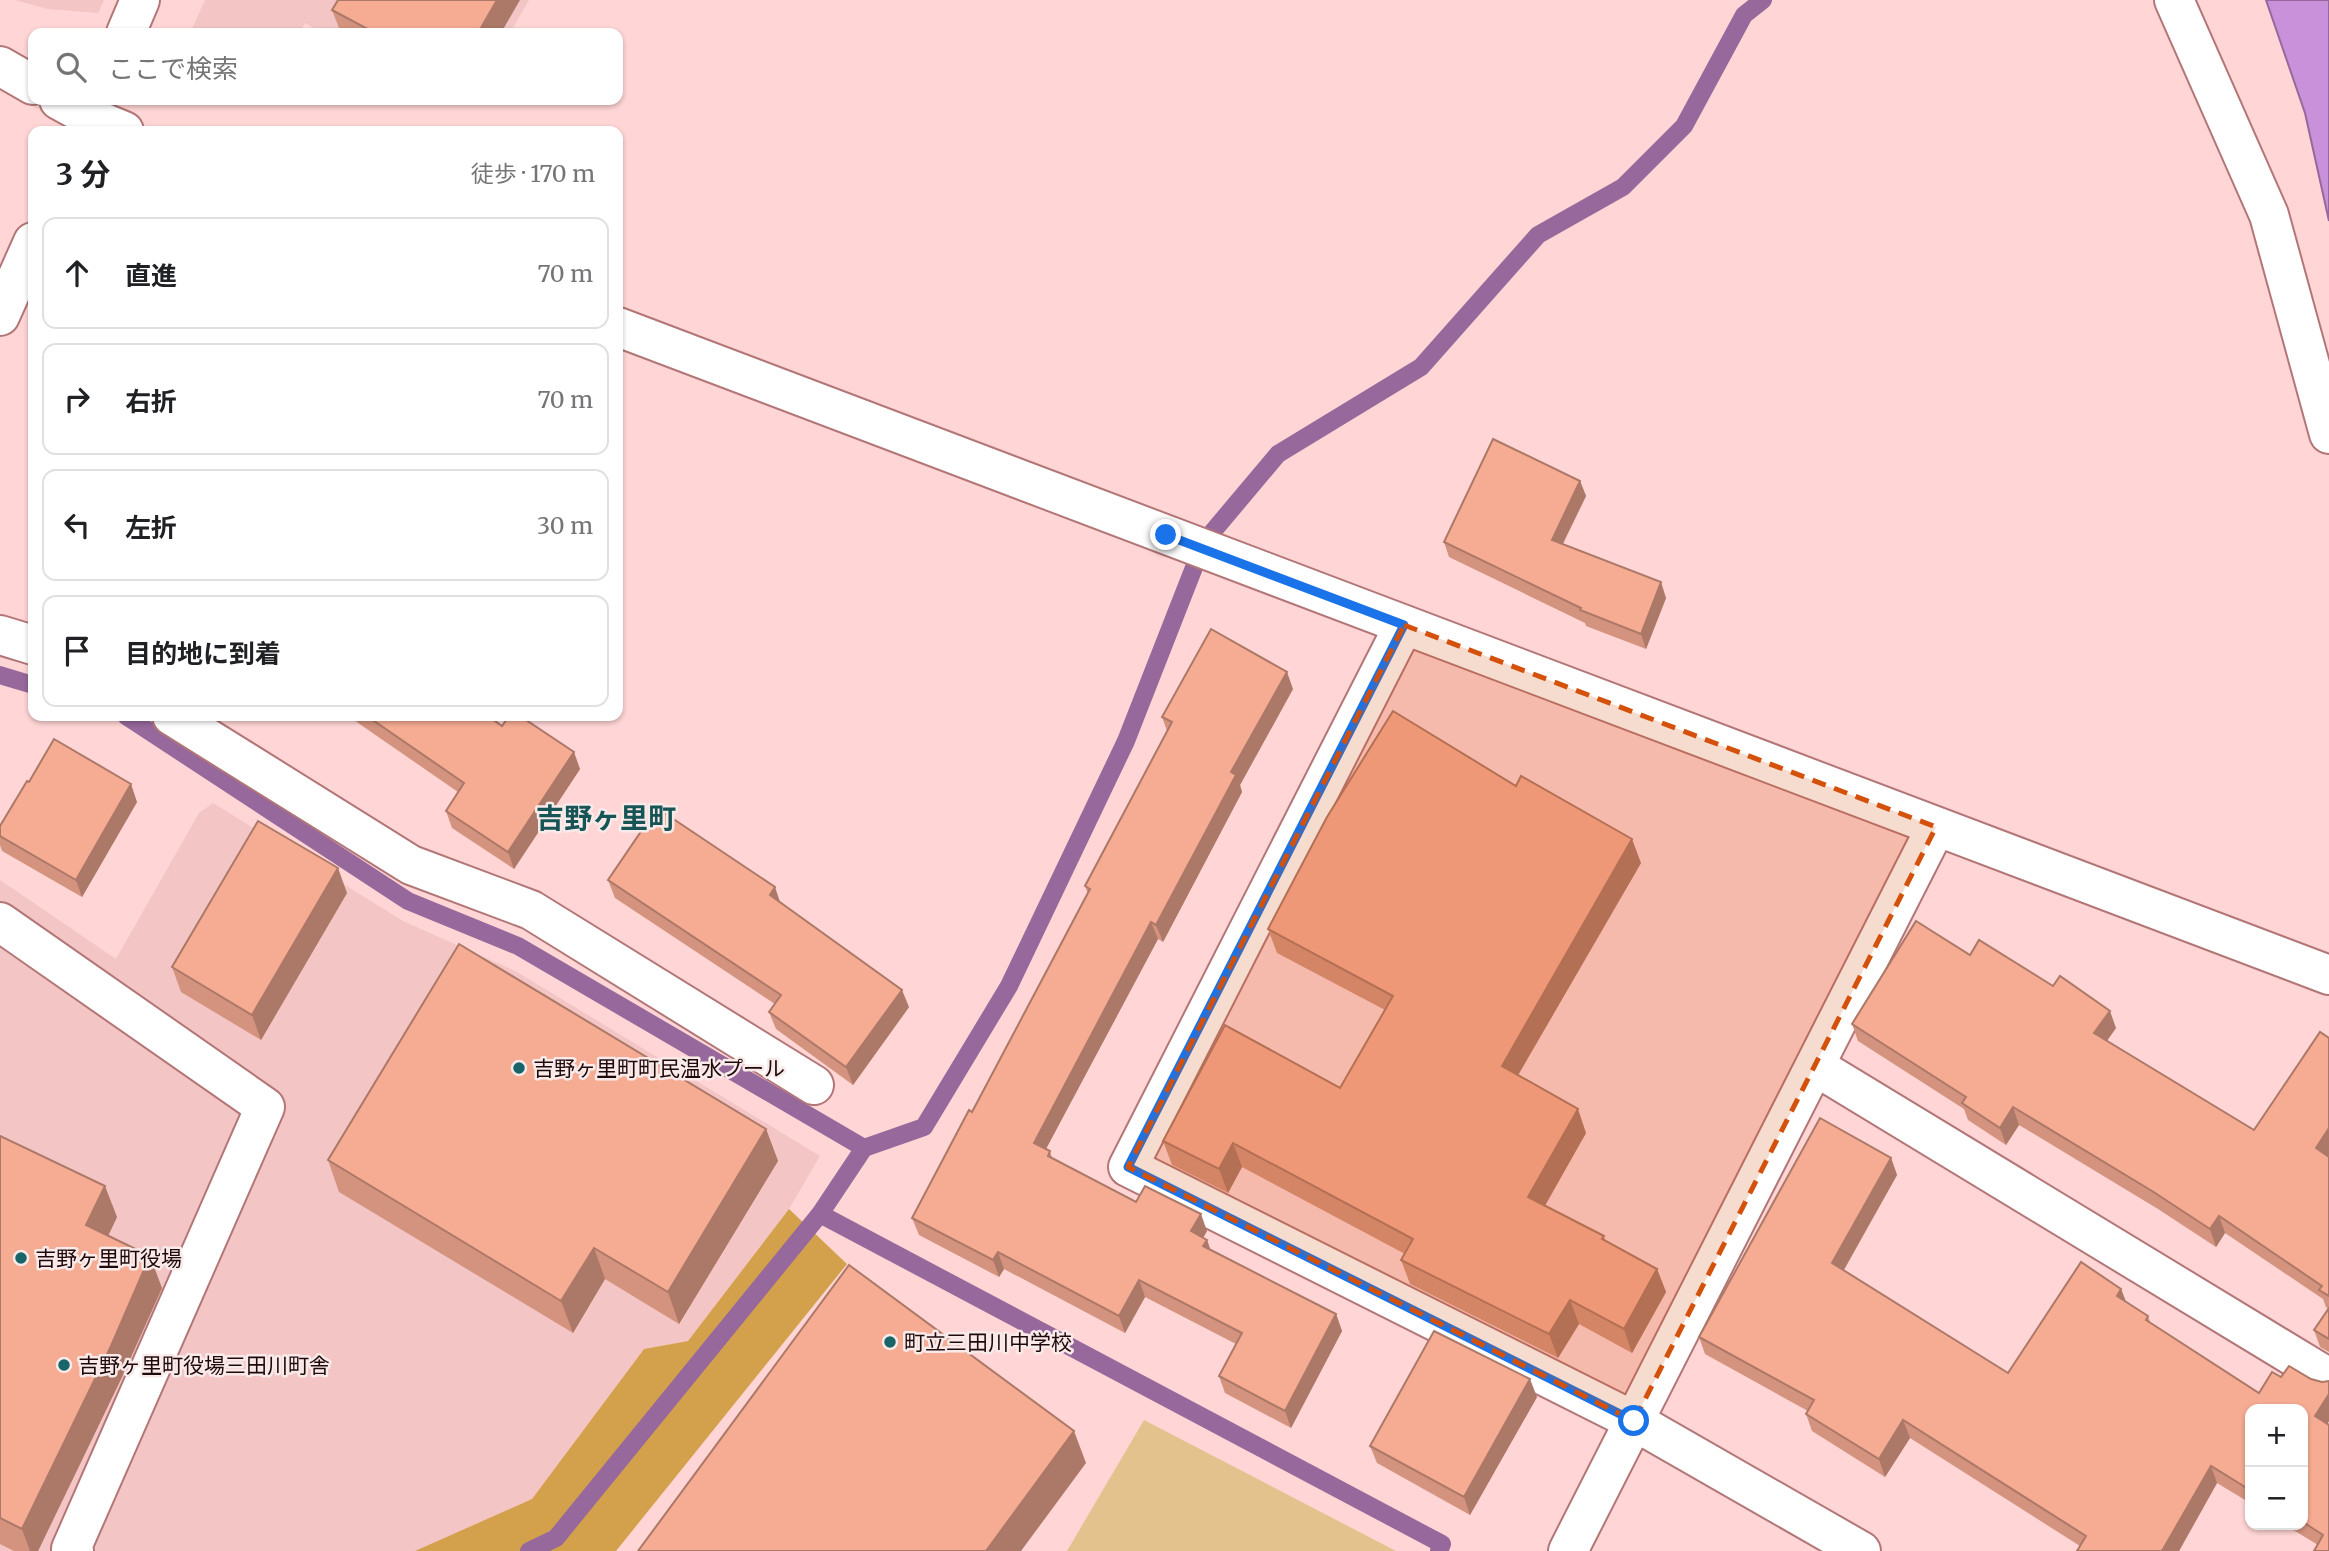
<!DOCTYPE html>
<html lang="ja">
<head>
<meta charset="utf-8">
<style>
  :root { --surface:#fff; --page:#f6f6f6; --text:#202124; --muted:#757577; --line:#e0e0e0 }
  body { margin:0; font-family:Merriweather,"Noto Sans JP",serif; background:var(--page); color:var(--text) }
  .controls { position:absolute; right:21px; bottom:21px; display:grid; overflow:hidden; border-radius:14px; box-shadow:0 2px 5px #0004 }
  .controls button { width:63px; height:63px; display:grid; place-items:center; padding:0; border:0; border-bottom:2px solid var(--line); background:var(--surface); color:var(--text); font:35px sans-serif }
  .stop { position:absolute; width:21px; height:21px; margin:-16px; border:5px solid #1a73e8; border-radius:50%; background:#fff }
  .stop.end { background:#1a73e8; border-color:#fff; box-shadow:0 2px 7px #0008 }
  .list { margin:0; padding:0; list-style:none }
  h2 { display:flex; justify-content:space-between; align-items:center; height:91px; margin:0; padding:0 28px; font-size:30px }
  h2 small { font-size:23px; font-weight:400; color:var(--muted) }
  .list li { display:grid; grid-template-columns:46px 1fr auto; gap:21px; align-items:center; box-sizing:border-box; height:112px; margin:0 14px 14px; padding:0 14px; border:2px solid var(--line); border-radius:14px }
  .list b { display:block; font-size:26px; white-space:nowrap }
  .list em { font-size:23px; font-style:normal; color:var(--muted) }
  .icon { flex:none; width:38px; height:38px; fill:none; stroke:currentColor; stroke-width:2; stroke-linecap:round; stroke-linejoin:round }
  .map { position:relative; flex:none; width:2329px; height:1551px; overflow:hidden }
  .search { position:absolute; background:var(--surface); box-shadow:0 2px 5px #0004; left:28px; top:28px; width:595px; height:77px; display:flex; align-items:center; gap:18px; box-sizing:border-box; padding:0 24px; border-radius:14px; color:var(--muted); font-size:26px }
  .panel { position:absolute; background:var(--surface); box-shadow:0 2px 5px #0004; left:28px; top:126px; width:595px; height:595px; border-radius:14px }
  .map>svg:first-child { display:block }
  .built { fill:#f3c5c5 }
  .green { fill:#e4c28d }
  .forest { fill:#d3a14b }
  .water { fill:#c991d9; stroke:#96689b; stroke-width:2 }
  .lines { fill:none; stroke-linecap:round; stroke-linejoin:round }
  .stream { stroke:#96689b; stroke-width:18 }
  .minor-casing { stroke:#b37677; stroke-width:42 }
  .tertiary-casing { stroke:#b37677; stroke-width:42 }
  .minor { stroke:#fff; stroke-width:38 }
  .tertiary { stroke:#fff; stroke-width:38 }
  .wall { fill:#d4937e }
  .shaded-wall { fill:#ac7867 }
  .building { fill:#f6ab93; stroke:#ac7867; stroke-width:2 }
  .route { stroke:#1a73e8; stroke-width:9 }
  .marked { fill:#d4510c; fill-opacity:0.2; stroke:#d4510c; stroke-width:5; stroke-dasharray:14 9; stroke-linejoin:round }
  .poi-dot { fill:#176568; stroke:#f9eaea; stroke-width:2.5 }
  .labels { text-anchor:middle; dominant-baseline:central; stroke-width:5; stroke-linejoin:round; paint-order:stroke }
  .poi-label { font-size:21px; fill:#1e0809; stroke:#f9eaea; text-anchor:start }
  .district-label { font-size:28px; font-weight:bold; fill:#175456; stroke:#f9eaea }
</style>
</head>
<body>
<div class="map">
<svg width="2329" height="1551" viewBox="0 0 2329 1551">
  <rect width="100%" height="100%" fill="#ffd5d5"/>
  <g class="built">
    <path d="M15,0H104L98,13L48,9Z"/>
    <path d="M205,0H529L510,33H323L305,23L299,33H190Z"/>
    <path d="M213,803L403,921L517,972L820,1156L789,1209L688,1341L644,1349L532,1499L415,1551H0V880L116,959L199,813Z"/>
  </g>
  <path class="green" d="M1144,1420L1396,1551H1067Z"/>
  <path class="forest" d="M789,1209L847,1264L616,1551H415L532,1499L644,1349L688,1341Z"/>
  <path class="water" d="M2266,0H2329V221L2305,113Z"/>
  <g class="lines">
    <g class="stream">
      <path d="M0,675L33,685"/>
      <path d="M126,716L408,901L518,946L864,1148"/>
      <path d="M820,1214L1442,1544L1439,1551"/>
      <path d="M529,1551L556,1538L820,1214L864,1148L924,1127L1009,986L1126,741L1204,542L1278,454L1421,367L1538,235L1623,187L1684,126L1744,15L1763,0"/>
    </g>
    <defs>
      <g id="minor">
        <path d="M2174,0L2269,215L2329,434"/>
        <path d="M1404,625L1128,1167L1634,1421L1861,1551"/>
        <path d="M0,635L33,645"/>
        <path d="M172,716L411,865L531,910L814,1085"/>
        <path d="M0,922L265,1107L71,1549L74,1551"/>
        <path d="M1815,1066L2329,1378"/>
        <path d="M1568,1551L1936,827"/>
      </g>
      <g id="tertiary">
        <path d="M126,33L140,0"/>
        <path d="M0,66L33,85"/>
        <path d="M59,100L90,117L124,131"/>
        <path d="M0,316L33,242"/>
        <path d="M618,327L2329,975"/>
      </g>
    </defs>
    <use href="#minor" class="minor-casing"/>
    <use href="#tertiary" class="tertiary-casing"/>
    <use href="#minor" class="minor"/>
    <use href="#tertiary" class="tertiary"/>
  </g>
  <g class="wall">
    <path d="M332,10L501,33H341Z"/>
    <path d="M1580,481L1586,496L1563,544L1666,598L1646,649L1586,626L1585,623L1449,557L1444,542Z"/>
    <path d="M1293,689L1240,785L1242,792L1163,942L1158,939L1046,1149L1050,1151L1052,1158L1136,1202L1207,1231L1203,1238L1207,1240L1210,1249L1336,1314L1342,1331L1291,1428L1225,1393L1219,1376L1236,1344L1145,1297L1125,1333L1004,1269L999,1277L919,1235L912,1218L972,1112L1088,894L1085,886L1167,731L1162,717Z"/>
    <path d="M348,716H488L502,726L580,769L514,869L452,828L446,811L458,792Z"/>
    <path d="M29,782L137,802L82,897L2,851L0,845V826Z"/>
    <path d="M1641,863L1518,1075L1586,1133L1545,1206L1604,1236L1605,1240L1657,1269L1666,1292L1632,1353L1579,1324L1558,1358L1410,1284L1401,1260L1405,1254L1242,1167L1228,1193L1172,1165L1163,1141L1340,1088L1385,1010L1277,953L1268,929Z"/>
    <path d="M608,880L781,902L909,1007L853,1085L776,1029L769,1012L775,1004L615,898Z"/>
    <path d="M347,893L261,1040L181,992L172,967Z"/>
    <path d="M1970,955L2116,1028L2107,1041L2254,1130L2329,1038V1155L2328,1157H2329V1352L2320,1347L2314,1330L2328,1309L2326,1307L2323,1299L2225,1233L2216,1247L2158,1209L2019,1125L2006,1145L1968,1120L1964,1109L1858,1041L1852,1024Z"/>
    <path d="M1820,1118L1891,1158L1897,1175L1844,1270L2008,1373L2081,1262L2121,1289L2126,1302L2148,1316L2150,1322L2259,1393L2272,1372L2281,1377L2289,1366L2311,1379L2322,1382L2329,1381V1421L2327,1424L2329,1425V1551H2314L2318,1545L2285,1525H2303V1409H2250V1503L2217,1483L2179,1551H2077L2080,1546L1910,1438L1885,1477L1812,1431L1806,1414L1808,1411L1705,1354L1699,1337Z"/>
    <path d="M766,1129L778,1161L679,1324L605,1279L573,1333L339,1192L328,1160Z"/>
    <path d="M0,1136L117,1217L108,1236L162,1288L122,1377L38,1551H14L0,1544Z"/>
    <path d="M1537,1397L1470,1515L1377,1463L1370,1446Z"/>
  </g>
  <g class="shaded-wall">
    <path d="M497,0H520L501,33H478Z"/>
    <path d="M1580,481L1586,496L1557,555L1552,540Z"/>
    <path d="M1661,582L1666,598L1646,649L1641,634Z"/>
    <path d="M1287,672L1293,689L1240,785L1242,792L1163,942L1156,925L1231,772Z"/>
    <path d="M574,752L580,769L514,869L508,852Z"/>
    <path d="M131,784L137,802L82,897L76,880Z"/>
    <path d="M1632,839L1641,863L1510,1089L1502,1066Z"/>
    <path d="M338,868L347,893L261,1040L252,1015Z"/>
    <path d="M775,887L781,905L770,895Z"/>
    <path d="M1151,922L1158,939L1040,1160L1034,1143Z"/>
    <path d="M902,990L909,1007L853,1085L846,1067Z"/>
    <path d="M2110,1011L2116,1028L2100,1050L2094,1033Z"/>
    <path d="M2013,1107L2019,1125L2006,1145L2000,1128Z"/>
    <path d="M1578,1109L1586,1133L1536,1221L1528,1197Z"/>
    <path d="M2329,1128V1155L2322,1166L2316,1148Z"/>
    <path d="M766,1129L778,1161L679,1324L668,1292Z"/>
    <path d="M1233,1143L1242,1167L1228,1193L1219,1169Z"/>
    <path d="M1891,1158L1897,1175L1838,1280L1832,1263Z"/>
    <path d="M105,1186L117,1217L98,1257L86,1225Z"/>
    <path d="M1201,1214L1207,1231L1197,1248L1191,1231Z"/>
    <path d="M2219,1216L2225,1233L2216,1247L2210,1229Z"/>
    <path d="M1207,1240L1213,1257L1203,1246Z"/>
    <path d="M594,1248L605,1279L573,1333L561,1301Z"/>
    <path d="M998,1252L1004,1269L999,1277L993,1260Z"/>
    <path d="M150,1256L162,1288L122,1377L38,1551H30L22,1529Z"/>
    <path d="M1657,1269L1666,1292L1632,1353L1624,1329Z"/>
    <path d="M1139,1280L1145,1297L1125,1333L1119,1316Z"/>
    <path d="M2121,1289L2128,1307L2117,1296Z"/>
    <path d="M1570,1300L1579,1324L1558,1358L1549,1334Z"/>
    <path d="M1336,1314L1342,1331L1291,1428L1285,1411Z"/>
    <path d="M1530,1379L1537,1397L1470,1515L1464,1497Z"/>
    <path d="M2329,1394V1421L2322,1433L2315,1416Z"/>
    <path d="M1903,1420L1910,1438L1885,1477L1879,1459Z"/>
    <path d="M1074,1431L1086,1463L1021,1551H986Z"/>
    <path d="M2211,1466L2217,1483L2179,1551H2162Z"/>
  </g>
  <g class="building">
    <path d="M338,0H497L478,33H375L332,10Z"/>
    <path d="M1493,439L1580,481L1552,540L1661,582L1641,634L1580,610L1581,608L1444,542Z"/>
    <path d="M1211,629L1287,672L1231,772L1236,775L1156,925L1151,922L1034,1143L1050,1151L1048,1156L1136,1202L1145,1186L1201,1214L1191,1231L1207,1240L1203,1246L1336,1314L1285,1411L1219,1376L1242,1333L1139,1280L1119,1316L998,1252L993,1260L912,1218L969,1110L972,1112L1090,889L1085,886L1172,722L1162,717Z"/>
    <path d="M1393,711L1516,786L1521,776L1632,839L1502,1066L1578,1109L1528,1197L1604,1236L1602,1239L1657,1269L1624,1329L1570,1300L1549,1334L1401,1260L1413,1239L1233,1143L1219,1169L1163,1141L1225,1025L1340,1088L1393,996L1268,929L1327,817Z"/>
    <path d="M367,716H488L502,726L509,716H520L574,752L508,852L446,811L464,783Z"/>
    <path d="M54,739L131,784L76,880L0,836V826L27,781L29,782Z"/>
    <path d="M657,808L775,887L770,895L902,990L846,1067L769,1012L781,995L608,880Z"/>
    <path d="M258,821L338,868L252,1015L172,967Z"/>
    <path d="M1916,921L1970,955L1979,940L2053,986L2060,976L2110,1011L2094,1033L2254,1130L2320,1032L2329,1038V1128L2316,1148L2329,1157V1296L2319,1290L2322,1286L2219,1216L2210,1229L2152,1191L2013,1107L2000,1128L1962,1103L1966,1097L1852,1024Z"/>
    <path d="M459,944L766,1129L668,1292L594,1248L561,1301L328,1160Z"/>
    <path d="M1820,1118L1891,1158L1832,1263L2008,1373L2081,1262L2121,1289L2117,1296L2148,1316L2146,1320L2259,1393L2272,1372L2281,1377L2289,1366L2311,1379L2322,1382L2329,1381V1394L2315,1416L2329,1425V1551H2314L2323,1535L2303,1522V1409H2250V1490L2211,1466L2162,1551H2077L2086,1536L1903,1420L1879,1459L1806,1414L1814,1400L1699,1337Z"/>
    <path d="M0,1136L105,1186L86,1225L150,1256L111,1346L22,1529L0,1518Z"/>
    <path d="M849,1265L1074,1431L986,1551H638Z"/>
    <path d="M2329,1308V1339L2314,1330Z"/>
    <path d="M1434,1331L1530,1379L1464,1497L1370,1446Z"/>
  </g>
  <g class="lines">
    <path class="route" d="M1166,535L1404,625L1128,1167L1634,1421"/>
  </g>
  <path class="marked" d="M1404,625L1936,827L1634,1421L1128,1167Z"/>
  <g class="poi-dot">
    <circle cx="519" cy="1068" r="7"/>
    <circle cx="21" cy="1258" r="7"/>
    <circle cx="890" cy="1342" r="7"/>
    <circle cx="64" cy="1365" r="7"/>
  </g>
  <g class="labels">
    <g class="poi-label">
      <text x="533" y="1068">吉野ヶ里町町民温水プール</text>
      <text x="35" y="1258">吉野ヶ里町役場</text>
      <text x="904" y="1342">町立三田川中学校</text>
      <text x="78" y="1365">吉野ヶ里町役場三田川町舎</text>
    </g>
    <g class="district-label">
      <text x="606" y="818">吉野ヶ里町</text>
    </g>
  </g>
</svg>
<div class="controls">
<button>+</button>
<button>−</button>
</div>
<div class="stop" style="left:1634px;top:1421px"></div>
<div class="stop end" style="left:1166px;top:535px"></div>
<div class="search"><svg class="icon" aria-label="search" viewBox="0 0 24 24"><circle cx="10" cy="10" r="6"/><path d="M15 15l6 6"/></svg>ここで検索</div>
<section class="panel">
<h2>3 分<small>徒歩 · 170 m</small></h2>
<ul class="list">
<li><svg class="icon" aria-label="ahead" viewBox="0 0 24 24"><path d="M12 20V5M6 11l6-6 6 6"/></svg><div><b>直進</b></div><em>70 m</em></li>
<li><svg class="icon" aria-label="right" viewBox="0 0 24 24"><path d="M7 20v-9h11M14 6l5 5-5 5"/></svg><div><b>右折</b></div><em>70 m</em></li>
<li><svg class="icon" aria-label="left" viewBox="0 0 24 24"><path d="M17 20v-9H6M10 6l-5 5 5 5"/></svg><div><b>左折</b></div><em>30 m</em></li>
<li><svg class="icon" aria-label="arrive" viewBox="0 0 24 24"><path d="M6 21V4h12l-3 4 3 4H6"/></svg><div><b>目的地に到着</b></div></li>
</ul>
</section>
</div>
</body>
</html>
